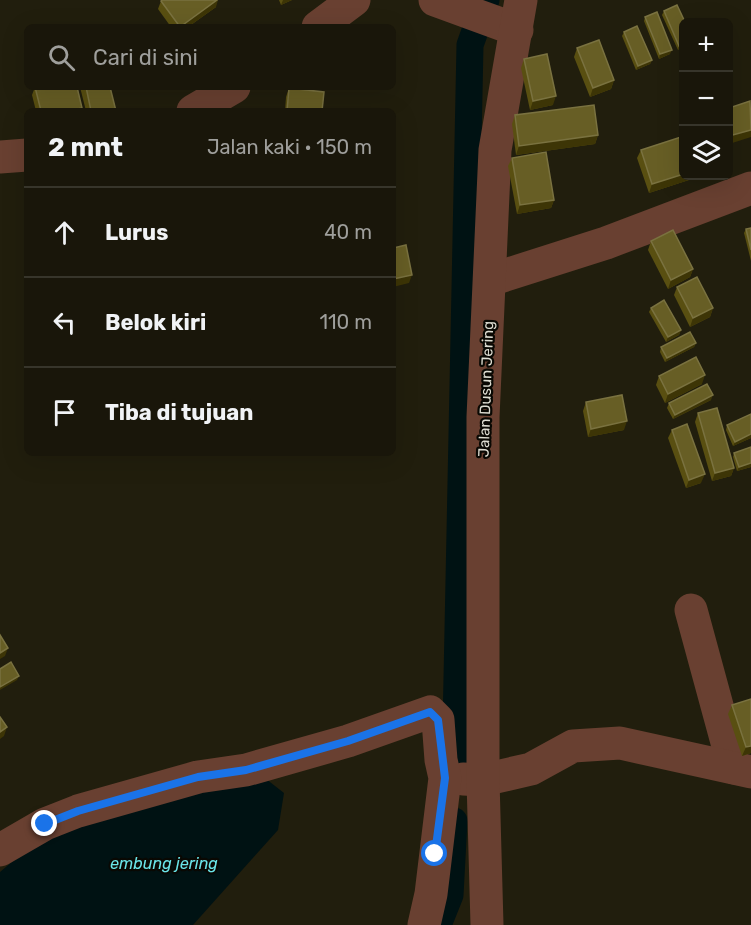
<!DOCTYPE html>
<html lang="id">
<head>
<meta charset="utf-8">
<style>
  :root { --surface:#19160a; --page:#221f13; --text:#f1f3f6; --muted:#9f9f9c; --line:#37352b }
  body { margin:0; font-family:Rubik,sans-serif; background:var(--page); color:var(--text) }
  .controls { position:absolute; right:18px; top:18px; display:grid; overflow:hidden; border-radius:9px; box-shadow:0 6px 24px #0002 }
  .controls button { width:54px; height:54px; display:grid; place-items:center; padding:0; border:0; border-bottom:2px solid var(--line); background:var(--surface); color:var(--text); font:30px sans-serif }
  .stop { position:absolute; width:18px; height:18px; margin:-14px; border:4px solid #1a73e8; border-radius:50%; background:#fff }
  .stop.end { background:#1a73e8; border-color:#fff; box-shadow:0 2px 6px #0008 }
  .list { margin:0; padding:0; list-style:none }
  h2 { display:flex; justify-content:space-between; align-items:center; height:78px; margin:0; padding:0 24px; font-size:26px }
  h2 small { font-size:20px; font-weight:400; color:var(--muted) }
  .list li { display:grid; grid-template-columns:39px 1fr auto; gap:18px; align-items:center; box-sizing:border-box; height:90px; padding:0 24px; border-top:2px solid var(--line) }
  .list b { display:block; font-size:22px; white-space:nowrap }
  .list em { font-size:20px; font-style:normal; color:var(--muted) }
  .icon { flex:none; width:33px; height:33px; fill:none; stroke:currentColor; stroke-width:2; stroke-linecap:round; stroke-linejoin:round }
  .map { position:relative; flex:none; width:751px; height:925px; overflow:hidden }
  .search { position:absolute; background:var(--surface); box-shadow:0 6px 24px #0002; left:24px; top:24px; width:372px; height:66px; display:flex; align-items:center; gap:15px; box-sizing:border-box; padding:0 21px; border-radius:9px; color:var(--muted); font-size:22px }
  .panel { position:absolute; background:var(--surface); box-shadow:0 6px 24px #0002; left:24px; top:108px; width:372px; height:348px; border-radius:9px }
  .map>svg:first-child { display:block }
  .water { fill:#001213 }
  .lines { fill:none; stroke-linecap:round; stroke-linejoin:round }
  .canal { stroke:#001213; stroke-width:27 }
  .minor { stroke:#694031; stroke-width:33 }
  .wall { fill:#594f11 }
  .shaded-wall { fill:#3d3506 }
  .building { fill:#675e25; stroke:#7a7240; stroke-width:1.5 }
  .route { stroke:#1a73e8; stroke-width:8 }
  .labels { text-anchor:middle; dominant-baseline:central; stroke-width:4.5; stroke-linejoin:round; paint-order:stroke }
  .street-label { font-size:15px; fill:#deddd2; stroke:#090803 }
  .water-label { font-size:16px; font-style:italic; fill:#6ae4e8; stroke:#090803 }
</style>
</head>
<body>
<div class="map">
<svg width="751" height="925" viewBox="0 0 751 925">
  <rect width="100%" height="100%" fill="#211e0d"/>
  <path class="water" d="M261,775L284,793L278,830L193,925H0V872L19,856L51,834Z"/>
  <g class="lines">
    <g class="canal">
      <path d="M455,776L470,45L486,0"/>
      <path d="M438,925L450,895L454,821"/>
    </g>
    <g class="minor">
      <path d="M435,0L517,30"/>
      <path d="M318,27L354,0"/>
      <path d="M193,111L234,87"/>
      <path d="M0,157L27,155"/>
      <path d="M490,280L606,243L751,188"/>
      <path d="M691,610L734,768"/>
      <path d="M463,779L483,780L531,769L573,746L620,743L751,772"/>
      <path d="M0,850L45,824L78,811L198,777L246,770L348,741L430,712L438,720L441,760L445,778L431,894L424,925"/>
      <path d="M487,925L483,780V417L495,150L521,0"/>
    </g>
  </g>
  <g class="wall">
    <path d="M279,0H292L281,5Z"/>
    <path d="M161,1L216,7L188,27H171L158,9Z"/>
    <path d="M664,11L684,22V48L678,50L662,15Z"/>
    <path d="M645,17L670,54L659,59L644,21Z"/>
    <path d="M624,32L652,60L650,64L636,70L622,36Z"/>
    <path d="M577,48L614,80L611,89L590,97L574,57Z"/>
    <path d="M524,59L553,105L530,110L521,68Z"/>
    <path d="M35,87L82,108L81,111H36L32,95Z"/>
    <path d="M80,87H110L115,111H86Z"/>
    <path d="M289,88L322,111H285L286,97Z"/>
    <path d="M515,115L598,135L595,144L516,155L512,124Z"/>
    <path d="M641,150L684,176H693L692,179L649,193L637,158Z"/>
    <path d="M512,158L554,200L551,208L517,214L508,166Z"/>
    <path d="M751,228V261L744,233L746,229Z"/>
    <path d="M651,241L693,269L690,277L668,289L648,250Z"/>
    <path d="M677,287L713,308L710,317L690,327L674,295Z"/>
    <path d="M651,308L681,330L679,335L666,342L649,312Z"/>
    <path d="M696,343L694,347L665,362L660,352L661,347Z"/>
    <path d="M659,376L702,384L665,403L656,385Z"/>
    <path d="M711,400L673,419L667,408L669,403Z"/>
    <path d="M586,402L624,430L588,437L583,411Z"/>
    <path d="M698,413L734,468L731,476L712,481L695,422Z"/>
    <path d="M751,414V438L733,446L726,430L727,425Z"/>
    <path d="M672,430L701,483L686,488L668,438Z"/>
    <path d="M751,447V467L737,471L733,457L734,453Z"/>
    <path d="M751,699V753L742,756L728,714L732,705Z"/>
  </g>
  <g class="shaded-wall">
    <path d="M217,0H218L216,7L188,27H180Z"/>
    <path d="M283,0H292L281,5Z"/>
    <path d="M684,44V48L678,50L679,46Z"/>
    <path d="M672,50L670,54L659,59L660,54Z"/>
    <path d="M652,60L650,64L636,70L638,66Z"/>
    <path d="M614,80L611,89L590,97L593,88Z"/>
    <path d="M556,96L553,105L530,110L533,101Z"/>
    <path d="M82,108L81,111H68Z"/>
    <path d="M751,130V137L729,144V136Z"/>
    <path d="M598,135L595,144L516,155L519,146Z"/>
    <path d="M684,174V176H693L692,179L649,193L652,184Z"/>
    <path d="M554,200L551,208L517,214L520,205Z"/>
    <path d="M693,269L690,277L668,289L671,280Z"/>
    <path d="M412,275L409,283L393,287V279Z"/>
    <path d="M713,308L710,317L690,327L693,318Z"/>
    <path d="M681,330L679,335L666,342L668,337Z"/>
    <path d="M696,343L694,347L665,362L667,358Z"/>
    <path d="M705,375L702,384L665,403L668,394Z"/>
    <path d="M713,395L711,400L673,419L675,415Z"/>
    <path d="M627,421L624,430L588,437L591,429Z"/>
    <path d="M751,434V438L733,446L735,442Z"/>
    <path d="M751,463V467L737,471L739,467Z"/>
    <path d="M734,468L731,476L712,481L715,473Z"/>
    <path d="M705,474L701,483L686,488L689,480Z"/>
    <path d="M8,648L5,656L0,659V653Z"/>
    <path d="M19,676L17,680L0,690V687Z"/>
    <path d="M7,727L4,736L0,739V732Z"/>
    <path d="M751,746V753L742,756L746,747Z"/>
  </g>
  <g class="building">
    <path d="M162,0H217L180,27L161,1Z"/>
    <path d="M677,5L685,22H684V44L679,46L664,11Z"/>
    <path d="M657,12L672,50L660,54L645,17Z"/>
    <path d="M637,26L652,60L638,66L624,32Z"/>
    <path d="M599,40L614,80L593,88L577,48Z"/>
    <path d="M547,54L556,96L533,101L524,59Z"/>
    <path d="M35,87H77L82,108L68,111H41Z"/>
    <path d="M86,87H110L116,111H91Z"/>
    <path d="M289,88L324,92L322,111H287Z"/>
    <path d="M750,101L751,130L729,136V108Z"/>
    <path d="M594,105L598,135L519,146L515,115Z"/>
    <path d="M684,136V174L652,184L641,150Z"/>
    <path d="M546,152L554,200L520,205L512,158Z"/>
    <path d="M751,228V250L746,229Z"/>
    <path d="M673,230L693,269L671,280L651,241Z"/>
    <path d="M406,245L412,275L393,279V248Z"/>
    <path d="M697,277L713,308L693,318L677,287Z"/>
    <path d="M664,300L681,330L668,337L651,308Z"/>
    <path d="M690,332L696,343L667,358L661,347Z"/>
    <path d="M696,357L705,375L668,394L659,376Z"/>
    <path d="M707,384L713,395L675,415L669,403Z"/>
    <path d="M622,395L627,421L591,429L586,402Z"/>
    <path d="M717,408L734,468L715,473L698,413Z"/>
    <path d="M751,414V434L735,442L727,425Z"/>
    <path d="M687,424L705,474L689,480L672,430Z"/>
    <path d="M751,447V463L739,467L734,453Z"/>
    <path d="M0,635L8,648L0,653Z"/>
    <path d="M11,662L19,676L0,687V669Z"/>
    <path d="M751,699V746L746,747L732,705Z"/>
    <path d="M0,717L7,727L0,732Z"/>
  </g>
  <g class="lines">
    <path class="route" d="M45,824L78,811L198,777L246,770L348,741L430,712L438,720L445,778L435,854"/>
  </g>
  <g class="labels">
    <g class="street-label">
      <text transform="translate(486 389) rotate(-88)">Jalan Dusun Jering</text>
    </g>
    <g class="water-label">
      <text x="164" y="863">embung jering</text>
    </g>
  </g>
</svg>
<div class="controls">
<button>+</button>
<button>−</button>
<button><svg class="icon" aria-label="layers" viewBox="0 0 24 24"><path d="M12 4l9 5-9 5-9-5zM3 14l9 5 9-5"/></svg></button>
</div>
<div class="stop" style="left:435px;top:854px"></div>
<div class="stop end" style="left:45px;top:824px"></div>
<div class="search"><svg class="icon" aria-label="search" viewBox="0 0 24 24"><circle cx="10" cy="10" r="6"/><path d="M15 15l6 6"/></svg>Cari di sini</div>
<section class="panel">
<h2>2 mnt<small>Jalan kaki · 150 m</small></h2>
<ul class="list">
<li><svg class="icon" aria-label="ahead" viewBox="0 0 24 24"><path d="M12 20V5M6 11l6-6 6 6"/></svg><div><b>Lurus</b></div><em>40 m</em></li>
<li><svg class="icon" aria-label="left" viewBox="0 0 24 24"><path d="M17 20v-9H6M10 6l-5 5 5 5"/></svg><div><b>Belok kiri</b></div><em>110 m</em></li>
<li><svg class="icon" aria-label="arrive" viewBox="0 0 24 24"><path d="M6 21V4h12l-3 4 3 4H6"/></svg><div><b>Tiba di tujuan</b></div></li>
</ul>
</section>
</div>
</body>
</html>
